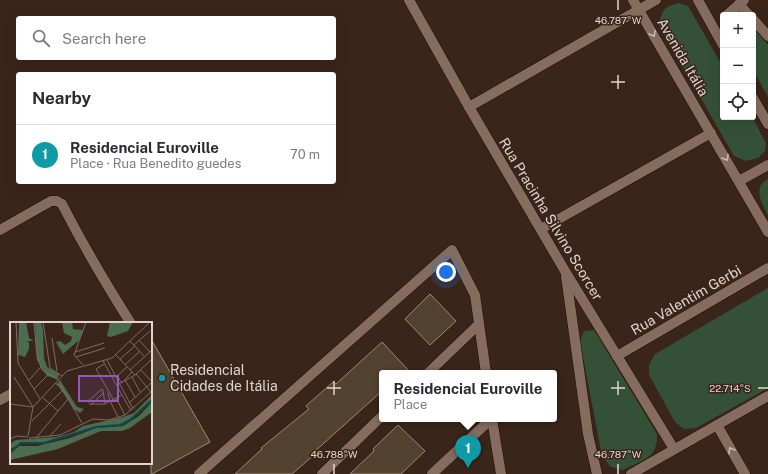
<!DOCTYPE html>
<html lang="en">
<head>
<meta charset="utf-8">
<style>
  :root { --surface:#fff; --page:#f7f7f7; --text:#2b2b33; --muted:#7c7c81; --line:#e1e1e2; --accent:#22738d }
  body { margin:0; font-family:"Public Sans",sans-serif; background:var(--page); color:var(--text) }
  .controls { position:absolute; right:12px; top:12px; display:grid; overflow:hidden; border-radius:4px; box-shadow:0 4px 16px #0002 }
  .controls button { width:36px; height:36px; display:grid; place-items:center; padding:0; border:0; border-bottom:1px solid var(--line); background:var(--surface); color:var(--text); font:20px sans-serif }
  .you { position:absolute; left:446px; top:272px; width:14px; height:14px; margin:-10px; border:3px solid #fff; border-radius:50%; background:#1a73e8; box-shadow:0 0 0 6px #1a73e833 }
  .badge { display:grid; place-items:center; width:26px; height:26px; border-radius:50%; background:var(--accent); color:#fff; font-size:13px; font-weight:700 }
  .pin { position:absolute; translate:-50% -33px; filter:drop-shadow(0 1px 2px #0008) }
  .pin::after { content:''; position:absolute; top:21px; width:14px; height:12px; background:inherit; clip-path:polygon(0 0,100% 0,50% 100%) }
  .popup { position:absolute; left:379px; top:370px; width:178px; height:52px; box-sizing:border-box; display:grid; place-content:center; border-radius:4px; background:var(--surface); filter:drop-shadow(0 1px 3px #0005); font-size:13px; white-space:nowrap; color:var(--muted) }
  .popup b { font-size:15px; color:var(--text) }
  .popup::after { content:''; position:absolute; left:50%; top:100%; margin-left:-8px; border:8px solid transparent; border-top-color:var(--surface) }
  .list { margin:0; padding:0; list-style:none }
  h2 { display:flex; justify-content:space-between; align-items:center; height:52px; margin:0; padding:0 16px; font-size:17px }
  h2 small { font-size:13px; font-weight:400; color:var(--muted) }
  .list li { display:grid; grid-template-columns:26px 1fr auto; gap:12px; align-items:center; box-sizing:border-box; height:60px; padding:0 16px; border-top:1px solid var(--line) }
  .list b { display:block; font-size:15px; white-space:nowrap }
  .list p { margin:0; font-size:13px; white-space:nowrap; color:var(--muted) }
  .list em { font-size:13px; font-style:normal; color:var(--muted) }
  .icon { flex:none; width:22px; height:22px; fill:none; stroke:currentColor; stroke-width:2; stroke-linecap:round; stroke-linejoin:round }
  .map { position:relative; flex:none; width:768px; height:474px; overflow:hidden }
  .search { position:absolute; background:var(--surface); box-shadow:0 4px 16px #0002; left:16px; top:16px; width:320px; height:44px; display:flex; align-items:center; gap:10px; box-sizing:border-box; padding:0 14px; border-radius:4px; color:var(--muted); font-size:15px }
  .panel { position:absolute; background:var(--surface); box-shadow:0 4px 16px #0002; left:16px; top:72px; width:320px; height:112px; border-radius:4px }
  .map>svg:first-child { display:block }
  .green { fill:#345137 }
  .building { fill:#544231; stroke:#9c8875 }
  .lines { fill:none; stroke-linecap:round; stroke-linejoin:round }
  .minor-casing { stroke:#200d05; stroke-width:11 }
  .minor { stroke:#856c5f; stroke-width:10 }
  .oneway { stroke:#cbbab2 }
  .ticks { fill:none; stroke:#e2d4cd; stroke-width:1.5 }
  .culture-dot { fill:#0f9aa8; stroke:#3a251a; stroke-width:1.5 }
  .labels { text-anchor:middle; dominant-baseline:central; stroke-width:3; stroke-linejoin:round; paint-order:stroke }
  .street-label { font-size:14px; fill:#e2d4cd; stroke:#3a251a }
  .poi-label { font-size:14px; fill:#e2d4cd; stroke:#3a251a; text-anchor:start }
  .inset-river { fill:none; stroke:#0c4a4d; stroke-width:2 }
  .inset-road { fill:none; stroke:#7d6b62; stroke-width:1 }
  .view { fill:#9556c2; fill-opacity:0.15; stroke:#9556c2; stroke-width:2 }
  .inset-edge { fill:none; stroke:#e2d4cd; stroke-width:2 }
  .ticks-label { font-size:10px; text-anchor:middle; fill:#e2d4cd; stroke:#3a251a; stroke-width:3; stroke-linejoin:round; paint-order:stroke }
</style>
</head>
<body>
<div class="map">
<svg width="768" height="474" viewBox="0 0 768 474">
  <rect width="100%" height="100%" fill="#3a251a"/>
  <g class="green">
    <path d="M678,3L688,6L723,67V117H752L766,143L765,151L758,158L746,161L734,156L659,25C662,10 664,7 678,3Z"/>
    <path d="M753,27L768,45V97L753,70Z"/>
    <path d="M768,179V215C762,204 752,187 768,179Z"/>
    <path d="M768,288V388L696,428L684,429L675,422L649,375V365L655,354Z"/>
    <path d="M594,330L657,434C658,459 642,460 623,470L611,467L602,456L580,341L584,331Z"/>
  </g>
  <g class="building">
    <path d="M430,294L456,321L430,345L405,319Z"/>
    <path d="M151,339L210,442L152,474H151Z"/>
    <path d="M382,342L411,373H382V391L314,452L315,454L292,474H235L262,449L261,448L309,409L306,406L333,382L336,384Z"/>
    <path d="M398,425L425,451L401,474H350L374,451L373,449Z"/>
  </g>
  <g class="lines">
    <defs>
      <g id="minor">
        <path d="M409,0L469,107L565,271L674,449"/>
        <path d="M633,0L768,232"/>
        <path d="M698,0L723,45"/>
        <path d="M739,4L749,15"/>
        <path d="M727,15L744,0"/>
        <path d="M753,19L768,36"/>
        <path d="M753,98L768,124"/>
        <path d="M469,107L656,0"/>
        <path d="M739,181L768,165"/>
        <path d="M541,229L711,133"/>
        <path d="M0,230L51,201H57L62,204C83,245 106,284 130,322L129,323"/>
        <path d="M566,276L588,434L597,474"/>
        <path d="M617,356L768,268"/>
        <path d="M428,373L479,324"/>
        <path d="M0,400L11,394"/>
        <path d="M492,419L501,474"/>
        <path d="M717,425L745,474"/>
        <path d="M199,474L452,250L475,295L486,373"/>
        <path d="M322,474L382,416"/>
        <path d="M432,474L491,419"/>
        <path d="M631,474L768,396"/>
      </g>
    </defs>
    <use href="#minor" class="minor-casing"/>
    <use href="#minor" class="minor"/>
  </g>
  <defs><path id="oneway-chevron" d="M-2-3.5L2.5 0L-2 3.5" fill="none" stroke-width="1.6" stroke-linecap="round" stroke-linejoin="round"/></defs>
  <g class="oneway">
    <use href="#oneway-chevron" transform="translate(653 34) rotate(60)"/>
    <use href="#oneway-chevron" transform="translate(726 158) rotate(60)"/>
    <use href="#oneway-chevron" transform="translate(731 450) rotate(-120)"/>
  </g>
  <path class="ticks" d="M618,0V10M618,75V89M611,82H625M334,381V395M618,381V395M327,388H341M611,388H625M758,388H768M334,464V474M618,464V474"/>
  <circle class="culture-dot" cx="162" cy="378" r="4"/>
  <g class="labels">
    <g class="street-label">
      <text transform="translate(683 57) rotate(60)">Avenida Itália</text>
      <text transform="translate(551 219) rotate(59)">Rua Pracinha Silvino Scorcer</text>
      <text transform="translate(686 300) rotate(-30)">Rua Valentim Gerbi</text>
    </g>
    <g class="poi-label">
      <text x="170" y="370">Residencial<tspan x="170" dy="16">Cidades de Itália</tspan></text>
    </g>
  </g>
  <g transform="translate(10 322)">
    <rect width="142" height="142" fill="#3a251a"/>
    <path d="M9,0H16L19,16L24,19H16L19,20V27L15,35L8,33ZM25,0H31L33,8L34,36L37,45L49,52L48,57L37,54L27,38ZM52,0H62L63,7L73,8L69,18L53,32L46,20L50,19L55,23L61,19L62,15L54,11ZM100,0H123L118,9L101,15L97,14ZM50,58L67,85L74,87L70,91L64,87L47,62ZM142,73V77L122,96L110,103L85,106L34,121H12L0,127V122L6,118L47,115L64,110L73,104L113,95L124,91ZM142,80V90L120,106L112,109H91L48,127L0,138V132L9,124H27L60,116L86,106L113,104L129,94Z" fill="#4c6c4f"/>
    <path class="inset-river" d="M0,130L11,121H34L86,105L110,103L120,98L142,78"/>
    <path class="inset-road" d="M6,0L8,41L30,77M24,0L27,34L32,48L48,58M33,0L40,46L52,54M42,16L47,49M129,18L140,30M120,19L134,34M124,23L140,9M65,30L94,21M105,32L125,53M66,35L95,26M110,37L125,24M97,38L123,87M93,39L121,89M94,42L86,47L103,77M73,43L64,33L76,0M115,43L130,29M120,48L142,28M131,48L142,60M126,52L141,70M107,54L112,61L122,50M4,55L23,85M106,55L117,45M122,55L130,70M19,58L31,45M115,58L125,75M45,61L52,66L72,101M109,62L125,53L142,37M24,67L38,53M93,71L81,83L78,79L92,67L93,69L95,82M98,71L100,79L108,95M32,75L48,89M106,76L115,93M119,81L142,60M0,82L23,85M81,82H95L112,73M23,85L57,49L102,36L140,0M22,99L53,68M18,114L23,85M39,115L51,102M19,116L50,113L83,97L99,98L115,93L142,69M26,116L58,77M0,117L7,114L18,115"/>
    <path class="view" d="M69,54H108V79H69Z"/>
    <rect width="142" height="142" class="inset-edge"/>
  </g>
  <g class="ticks-label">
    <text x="618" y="24">46.787°W</text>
    <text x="730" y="392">22.714°S</text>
    <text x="334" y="458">46.788°W</text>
    <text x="618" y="458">46.787°W</text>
  </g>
</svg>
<div class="controls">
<button>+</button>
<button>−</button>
<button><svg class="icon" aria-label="locate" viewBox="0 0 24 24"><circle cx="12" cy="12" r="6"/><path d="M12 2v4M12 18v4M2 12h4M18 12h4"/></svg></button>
</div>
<div class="you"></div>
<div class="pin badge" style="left:468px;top:468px;background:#0f9aa8">1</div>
<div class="popup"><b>Residencial Euroville</b>Place</div>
<div class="search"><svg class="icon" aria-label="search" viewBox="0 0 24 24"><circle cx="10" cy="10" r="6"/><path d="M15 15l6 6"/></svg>Search here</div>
<section class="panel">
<h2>Nearby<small></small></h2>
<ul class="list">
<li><span class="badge" style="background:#0f9aa8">1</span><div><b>Residencial Euroville</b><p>Place · Rua Benedito guedes</p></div><em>70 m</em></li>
</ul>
</section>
</div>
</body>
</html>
